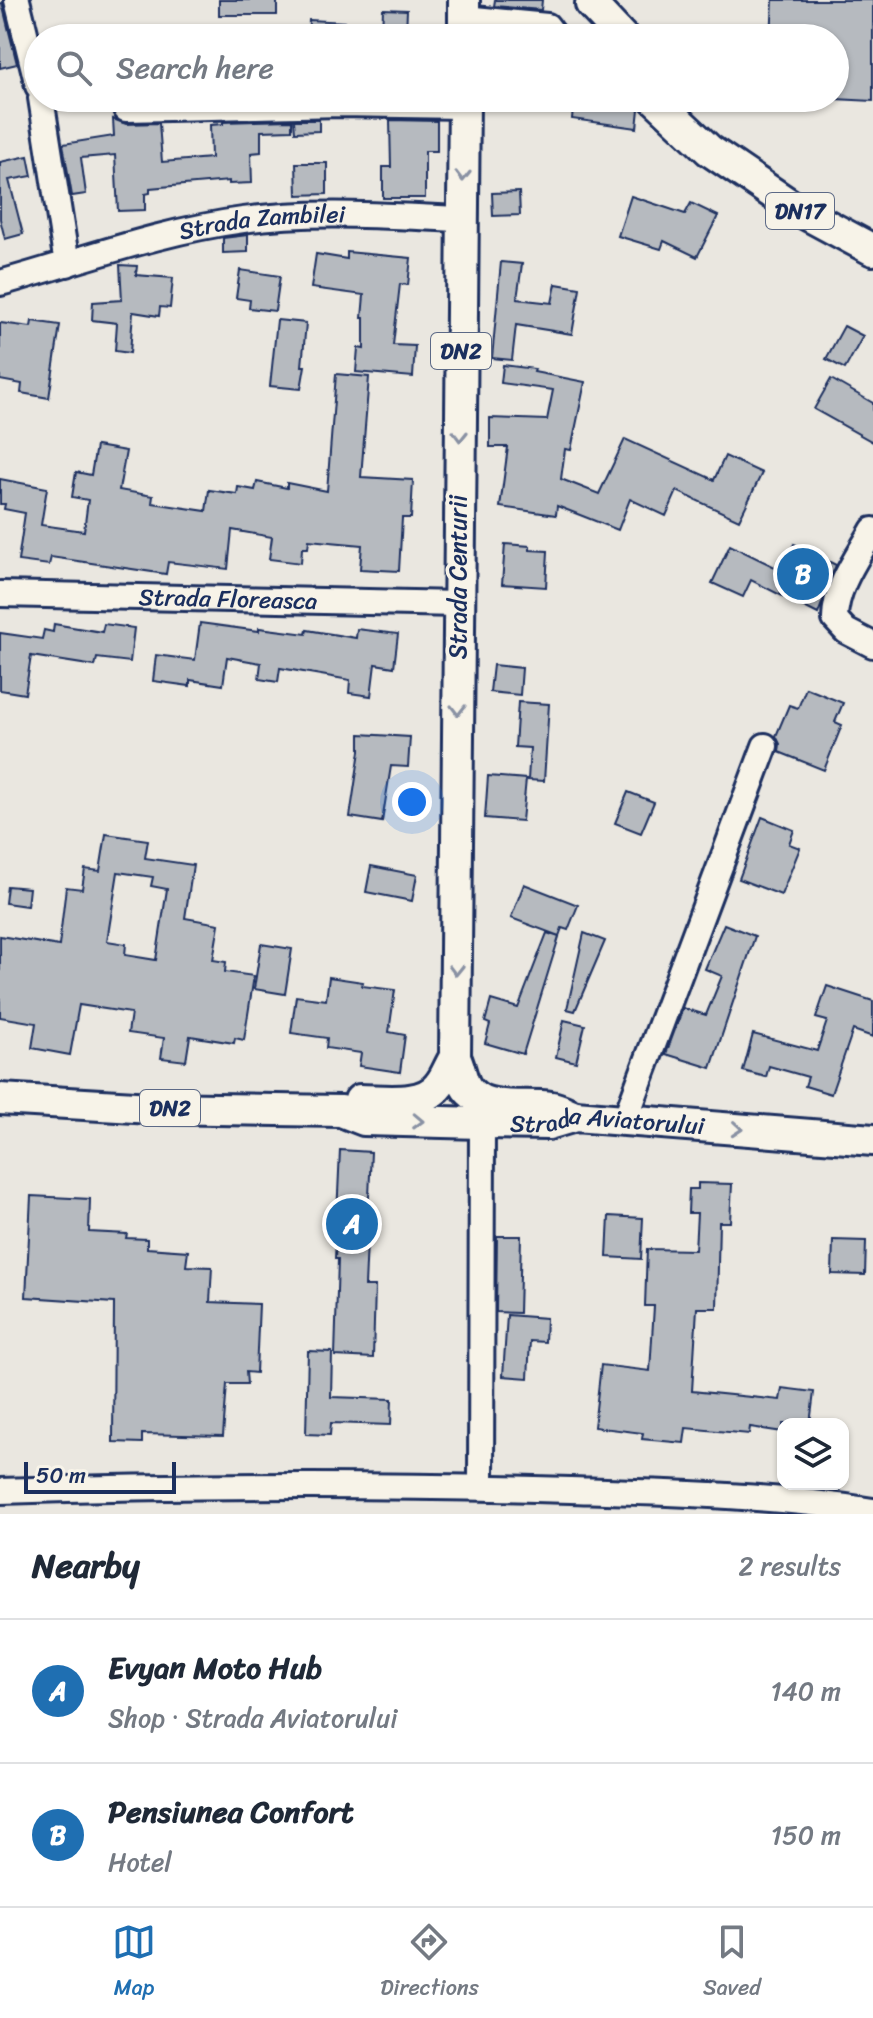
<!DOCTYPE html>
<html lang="en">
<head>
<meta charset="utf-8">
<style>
  :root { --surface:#fff; --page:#f2f2f3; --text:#1f2937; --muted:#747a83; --line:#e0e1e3; --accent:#1f6fb2 }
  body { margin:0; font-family:Sriracha,sans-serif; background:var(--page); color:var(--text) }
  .controls { position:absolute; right:24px; bottom:24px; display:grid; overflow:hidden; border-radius:16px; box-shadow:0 2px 6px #0004 }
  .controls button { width:72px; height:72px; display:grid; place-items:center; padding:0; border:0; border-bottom:2px solid var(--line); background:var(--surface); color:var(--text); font:40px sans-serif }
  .scale { position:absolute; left:24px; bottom:20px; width:152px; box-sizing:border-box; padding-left:8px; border:4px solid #1b2f5e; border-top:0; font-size:22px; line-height:28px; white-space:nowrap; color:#1b2f5e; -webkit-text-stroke:6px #f7f3e8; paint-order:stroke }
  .you { position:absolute; left:412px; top:802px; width:28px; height:28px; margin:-20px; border:6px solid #fff; border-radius:50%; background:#1a73e8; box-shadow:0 0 0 12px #1a73e833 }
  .badge { display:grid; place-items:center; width:52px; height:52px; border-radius:50%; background:var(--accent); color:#fff; font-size:26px; font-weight:700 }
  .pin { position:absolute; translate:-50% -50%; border:4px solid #fff; box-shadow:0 2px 8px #0006 }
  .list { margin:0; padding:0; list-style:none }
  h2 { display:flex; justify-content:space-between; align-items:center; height:104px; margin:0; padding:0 32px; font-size:34px }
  h2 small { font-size:26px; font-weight:400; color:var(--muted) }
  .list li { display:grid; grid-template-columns:52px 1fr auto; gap:24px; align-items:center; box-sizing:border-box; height:144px; padding:0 32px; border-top:2px solid var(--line) }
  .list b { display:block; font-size:30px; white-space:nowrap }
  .list p { margin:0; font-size:26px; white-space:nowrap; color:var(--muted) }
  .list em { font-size:26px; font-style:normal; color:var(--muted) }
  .icon { flex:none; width:44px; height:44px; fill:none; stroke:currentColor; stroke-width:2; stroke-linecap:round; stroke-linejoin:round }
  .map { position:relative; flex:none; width:873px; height:1514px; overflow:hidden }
  .search { position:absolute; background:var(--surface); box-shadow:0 2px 6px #0004; left:24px; right:24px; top:24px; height:88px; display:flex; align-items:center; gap:20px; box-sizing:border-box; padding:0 28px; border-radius:44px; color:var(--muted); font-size:30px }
  .sheet { height:392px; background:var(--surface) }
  nav { display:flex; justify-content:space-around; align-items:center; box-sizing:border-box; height:112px; border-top:2px solid var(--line); background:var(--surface); font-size:22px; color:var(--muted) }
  nav a { display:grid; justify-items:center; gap:4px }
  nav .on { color:var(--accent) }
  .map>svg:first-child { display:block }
  .building { fill:#b6babf; stroke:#1b2f5e; stroke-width:2; fill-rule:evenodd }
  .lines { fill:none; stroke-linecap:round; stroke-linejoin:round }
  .minor-casing { stroke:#1b2f5e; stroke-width:30 }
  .major-casing { stroke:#1b2f5e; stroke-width:36 }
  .minor { stroke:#f7f3e8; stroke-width:24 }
  .major { stroke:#f7f3e8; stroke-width:30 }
  .oneway { stroke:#8991a3 }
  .labels { text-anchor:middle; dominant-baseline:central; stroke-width:7; stroke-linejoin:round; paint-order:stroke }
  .shield { fill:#f7f3e8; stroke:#5d6a87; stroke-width:2 }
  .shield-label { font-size:22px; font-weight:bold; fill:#1b2f5e }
  .street-label { font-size:24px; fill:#1b2f5e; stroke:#f7f3e8 }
</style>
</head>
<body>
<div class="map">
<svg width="873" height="1514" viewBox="0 0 873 1514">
  <rect width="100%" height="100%" fill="#eae7e0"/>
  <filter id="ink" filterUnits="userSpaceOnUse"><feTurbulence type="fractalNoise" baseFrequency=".0125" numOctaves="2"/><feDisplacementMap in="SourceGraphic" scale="16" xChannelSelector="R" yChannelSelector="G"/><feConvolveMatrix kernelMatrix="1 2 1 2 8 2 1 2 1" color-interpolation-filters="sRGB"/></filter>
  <g filter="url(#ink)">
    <g class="building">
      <rect x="219" y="0" width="58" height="15"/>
      <path d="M495,0H542L541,10L494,6Z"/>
      <path d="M773,0H873V101L835,99V38H771Z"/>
      <path d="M2,3L17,64L0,68V4Z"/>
      <path d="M383,9L407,10L406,33L382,32Z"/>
      <path d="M309,20L363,23L362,38H308Z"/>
      <path d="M574,98L630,100L639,109L637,128L572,119Z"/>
      <path d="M113,119L126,124L159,123L162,162L211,158L210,125L223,124V122L292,120V130L261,131V152L251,153L252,183L229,184V181L150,188V193L145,194V210L118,211L115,155L81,158L86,194L72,196L63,144L114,136Z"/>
      <path d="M294,120H319V131L295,132Z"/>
      <path d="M390,120L437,121V151H425V198H383V167H391Z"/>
      <path d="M28,156L32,176L9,180L23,234L5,239L0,219V162Z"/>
      <path d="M296,163H327V194L297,195Z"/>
      <path d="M519,192L520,215L493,216L492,193Z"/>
      <path d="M631,196L685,214L691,203L718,216L697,257L664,241L661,249L618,236Z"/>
      <path d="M248,235V252L223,253V238Z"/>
      <path d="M347,252L411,258L408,285L400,284L393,345L415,346L413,377L356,372L358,348L364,349V318H362L364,295L311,288L316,254L347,259Z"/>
      <path d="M501,262L522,264L517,299L552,303L556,284L580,288L572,334L516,325L512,360L492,358Z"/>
      <path d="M120,265L137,266L136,275L173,278L170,308L160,307L159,316L133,312L130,353L115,351L117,323L92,320L93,302L122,300Z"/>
      <path d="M240,270L280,276L275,311L249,308L250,300L236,298Z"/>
      <path d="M277,320L306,323L302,366H305L301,389L270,386Z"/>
      <path d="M32,321L60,325L49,398L21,393L22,384L0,380V323L31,327Z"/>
      <path d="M844,326L863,336L845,369L826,359Z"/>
      <path d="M503,365L535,369L534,372L585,382L571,450L565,449L561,479L599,494L625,439L714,480L725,456L762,473L739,520L677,491L666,516L630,499L618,530L557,506L556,515L500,507L508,447H490V418L547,420L553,390L501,383Z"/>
      <path d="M336,374L369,377L361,477L413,480L411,518H402L399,571L360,569L362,545L309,540L308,548H302L301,563L269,559L272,537L232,530L228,569L168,562L166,574L51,557L49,565L18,561L25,513L4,509L5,504H0V479L47,488L41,525L84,531L88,500L72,497L76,472L91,475L96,446L126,451L119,490L153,496L152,503L206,511L209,490L237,494L238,487L255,490L257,482L287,488V483L327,491Z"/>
      <path d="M831,379L873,403V442L814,409Z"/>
      <path d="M505,544L530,546V550L548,551L546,587L502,584Z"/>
      <path d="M794,544L836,565L818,614L751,580L743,597L712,583L730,545L781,570Z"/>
      <path d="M200,623L259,631V628L306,634L307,630L356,638L357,629L398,634L394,667L375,664L371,696L349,693L350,680L280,668L278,682L259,679L261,663L227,657L223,685L190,680V686L153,681L156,655L195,660Z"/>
      <path d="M54,624L102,632L104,624L134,628L130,662L97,658L95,666L31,656L25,694L0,690V633L42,639L44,630L53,632Z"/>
      <path d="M493,665L522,668L520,695L490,692Z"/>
      <path d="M806,688L843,703L835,722L842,725L824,770L779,752L780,744L776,736L789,705L798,708Z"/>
      <path d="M518,702L549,704L544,781L528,780L530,748L515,747Z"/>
      <path d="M360,734L410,737L408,767L391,766L382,822L350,817L360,751Z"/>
      <path d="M488,776L526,779L522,821L485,818Z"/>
      <path d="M628,792L654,802L641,833L615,823Z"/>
      <path d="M762,817L794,830L789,844L800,848L781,895L739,879Z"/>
      <path d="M106,834L148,840L145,858L193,865L185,918L219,924L213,960L226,962L225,972L254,976L244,1040L235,1038L234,1043L190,1036L186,1061L161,1058L164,1038L128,1033L131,1013L79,1005L70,1055L32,1048L36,1023L0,1017V936L59,946L66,887L82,889L85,869L100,871ZM118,872L153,877L151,886L167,889L156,960L125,955L126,944L107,941Z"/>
      <path d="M371,866L417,875L412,901L366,892Z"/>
      <path d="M524,884L578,905L568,930L562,928L559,936L511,918Z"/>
      <path d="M7,886L29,888L27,906L5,903Z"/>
      <path d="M724,924L755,936L711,1068L666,1054L683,1008L706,1015L722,976L705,969Z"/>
      <path d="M547,933L559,937L523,1054L485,1043L490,1024L485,1022L491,1000L518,1008Z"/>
      <path d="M584,933L605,941L575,1011L567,1009Z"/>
      <path d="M261,944L292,949L285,994L254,989Z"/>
      <path d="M329,977L363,982L362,986L395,990L389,1032L405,1035L400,1072L359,1066L361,1053L326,1048L327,1038L291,1033L296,996L326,1000Z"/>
      <path d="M827,986L873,1001V1037L853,1030L831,1094L805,1086L808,1077L769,1066L766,1077L743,1071L753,1034L817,1051L827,1021L816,1018Z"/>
      <path d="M564,1020L585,1025L576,1062L556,1057Z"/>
      <path d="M340,1150L371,1152L365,1286H375L373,1358L335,1356L338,1259H335Z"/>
      <path d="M698,1183L732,1184L730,1222H719L717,1308H697L692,1391L780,1400L782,1388L814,1392L810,1424H783V1432L750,1427L749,1434L686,1428L684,1443L642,1439L643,1433L594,1427L601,1365L650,1371L654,1306H645L647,1249L695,1250L697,1213H688L689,1189H698Z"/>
      <path d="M31,1196L90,1199L89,1232L127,1234L126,1238L147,1239V1248L188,1251L186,1266L212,1267L210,1302L259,1304L256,1373L246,1372L247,1384H227L223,1436L142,1434V1443L113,1442L114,1303L26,1297Z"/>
      <path d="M609,1216L643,1218L641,1259L607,1257Z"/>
      <path d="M497,1236H521L519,1313L496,1312Z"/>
      <path d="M833,1240L866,1241L865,1275L832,1274Z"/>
      <path d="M507,1315L546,1318L545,1342L530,1341L528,1378L503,1376Z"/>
      <path d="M308,1351L332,1352L331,1397L392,1399L391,1425L331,1423L330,1435L306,1434Z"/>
    </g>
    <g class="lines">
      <defs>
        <g id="minor">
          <path d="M17,0L38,86"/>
          <path d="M464,18L547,26L556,38"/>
          <path d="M41,98L67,264"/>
          <path d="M126,109L340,104L464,106"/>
          <path id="s1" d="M0,283C80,261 160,231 243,220C316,210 389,216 462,219"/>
          <path d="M873,530C858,557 835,587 835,619L846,631L873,645"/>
          <path id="s2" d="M0,594L458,604"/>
          <path d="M625,1120L765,746"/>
          <path d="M481,1487L482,1123"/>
          <path d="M0,1491C190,1485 381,1484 570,1490C671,1493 773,1495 873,1511"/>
        </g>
        <g id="major">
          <path d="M464,0V38"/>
          <path d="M591,4L623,38"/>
          <path d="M464,98L455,1057C461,1068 461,1084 470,1092C488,1112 527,1103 551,1107C559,1108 567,1113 575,1116"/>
          <path d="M654,98L709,150L793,207L873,250"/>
          <path id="s3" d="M0,1099L152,1108L341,1111L364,1120L482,1123L548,1124L575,1116L873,1140"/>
          <path d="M360,1100C384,1100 423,1107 439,1085C446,1077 449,1066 455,1057"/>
        </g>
      </defs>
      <use href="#minor" class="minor-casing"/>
      <use href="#major" class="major-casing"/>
      <use href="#minor" class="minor"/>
      <use href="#major" class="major"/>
    </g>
    <defs><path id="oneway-chevron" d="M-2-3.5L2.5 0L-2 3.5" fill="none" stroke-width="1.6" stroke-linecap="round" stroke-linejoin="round" transform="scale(2)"/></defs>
    <g class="oneway">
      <use href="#oneway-chevron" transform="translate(463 176) rotate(91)"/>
      <use href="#oneway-chevron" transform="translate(460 436) rotate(91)"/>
      <use href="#oneway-chevron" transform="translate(458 710) rotate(90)"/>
      <use href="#oneway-chevron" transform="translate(456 970) rotate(91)"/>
      <use href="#oneway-chevron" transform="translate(418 1121) rotate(2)"/>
      <use href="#oneway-chevron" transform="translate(737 1129) rotate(5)"/>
    </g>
  </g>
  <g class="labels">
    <g class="shield">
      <rect x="766" y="193" width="68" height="36" rx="6"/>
      <rect x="431" y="333" width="60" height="36" rx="6"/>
      <rect x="140" y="1090" width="60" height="36" rx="6"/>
    </g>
    <g class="shield-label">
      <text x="800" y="211">DN17</text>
      <text x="461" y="351">DN2</text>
      <text x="170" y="1108">DN2</text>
    </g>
    <g class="street-label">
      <text stroke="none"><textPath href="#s1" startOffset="270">Strada Zambilei</textPath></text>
      <text transform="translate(458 577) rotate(-90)">Strada Centurii</text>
      <text stroke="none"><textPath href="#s2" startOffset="228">Strada Floreasca</textPath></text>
      <text stroke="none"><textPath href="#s3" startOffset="610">Strada Aviatorului</textPath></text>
    </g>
  </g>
</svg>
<div class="controls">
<button><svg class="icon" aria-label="layers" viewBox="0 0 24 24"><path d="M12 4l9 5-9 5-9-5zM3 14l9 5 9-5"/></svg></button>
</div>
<div class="scale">50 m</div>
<div class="you"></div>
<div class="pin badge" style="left:352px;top:1224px">A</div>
<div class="pin badge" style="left:803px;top:574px">B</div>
<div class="search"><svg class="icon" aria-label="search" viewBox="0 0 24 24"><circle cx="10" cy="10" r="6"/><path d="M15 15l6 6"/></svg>Search here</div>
</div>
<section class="sheet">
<h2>Nearby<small>2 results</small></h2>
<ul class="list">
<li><span class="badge">A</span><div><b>Evyan Moto Hub</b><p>Shop · Strada Aviatorului</p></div><em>140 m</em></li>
<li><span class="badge">B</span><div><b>Pensiunea Confort</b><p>Hotel</p></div><em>150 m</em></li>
</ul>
</section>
<nav>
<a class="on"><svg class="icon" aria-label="map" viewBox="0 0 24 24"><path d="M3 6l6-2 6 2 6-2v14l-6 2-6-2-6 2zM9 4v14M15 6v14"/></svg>Map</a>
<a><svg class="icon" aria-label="directions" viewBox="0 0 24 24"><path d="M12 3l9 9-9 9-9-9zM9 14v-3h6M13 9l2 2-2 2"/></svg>Directions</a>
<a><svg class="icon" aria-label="saved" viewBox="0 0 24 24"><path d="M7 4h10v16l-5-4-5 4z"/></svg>Saved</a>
</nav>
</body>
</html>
